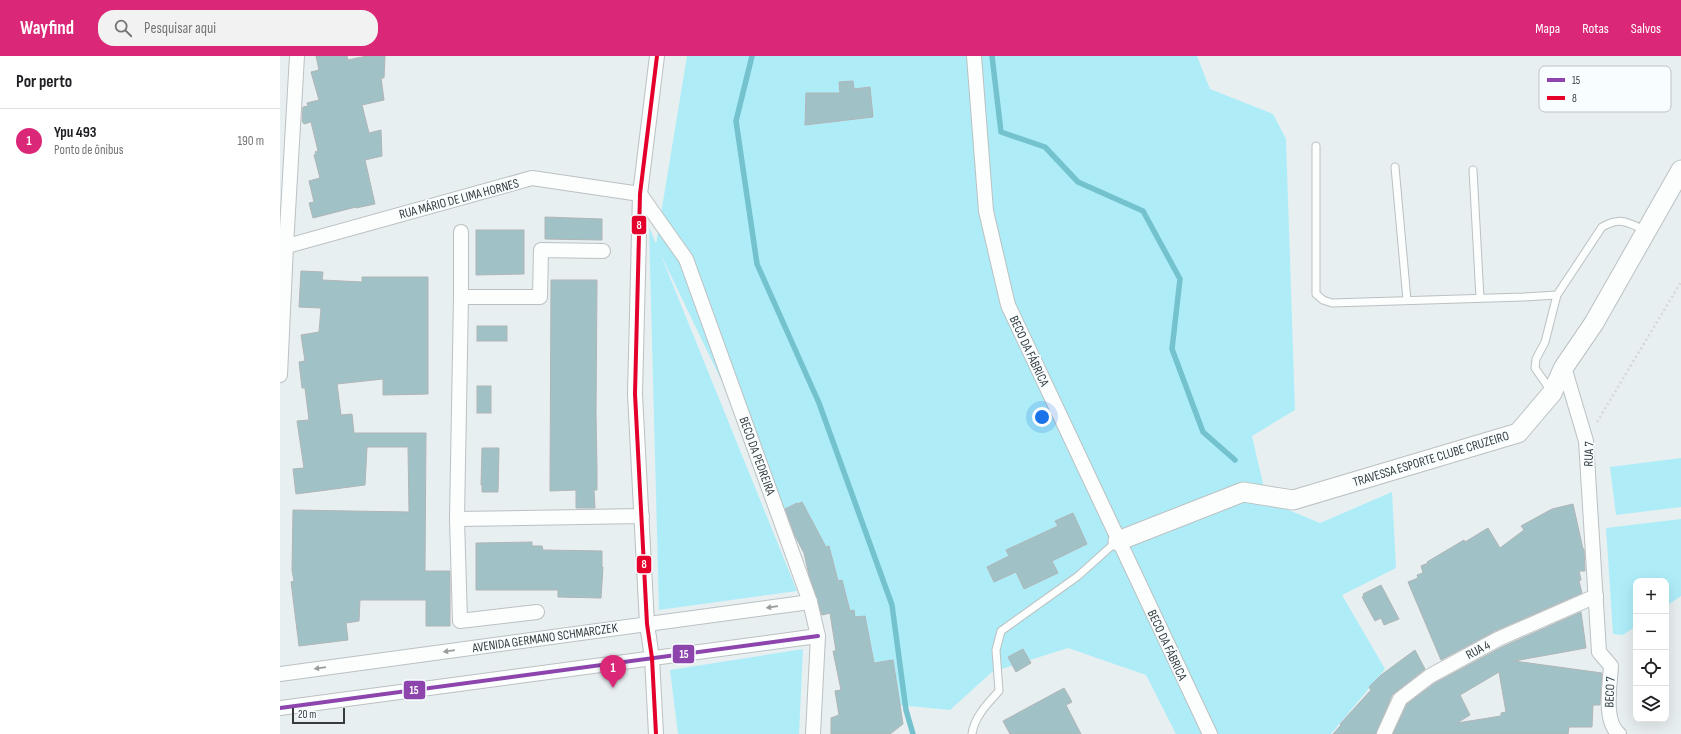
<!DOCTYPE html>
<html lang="pt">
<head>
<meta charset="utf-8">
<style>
  :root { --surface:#fff; --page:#f2f2f2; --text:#202124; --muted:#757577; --line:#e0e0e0; --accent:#db2777 }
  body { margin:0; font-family:"Sofia Sans Condensed",sans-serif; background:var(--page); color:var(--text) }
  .controls { position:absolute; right:12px; bottom:12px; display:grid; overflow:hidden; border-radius:8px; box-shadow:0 4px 16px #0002 }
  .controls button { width:36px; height:36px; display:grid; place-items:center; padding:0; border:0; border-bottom:1px solid var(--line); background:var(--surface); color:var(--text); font:20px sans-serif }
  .scale { position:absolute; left:12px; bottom:10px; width:53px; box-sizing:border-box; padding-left:4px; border:2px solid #363c3d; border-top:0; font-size:11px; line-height:14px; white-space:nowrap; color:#363c3d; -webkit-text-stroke:3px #f8feff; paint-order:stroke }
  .you { position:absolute; left:762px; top:361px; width:14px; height:14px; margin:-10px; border:3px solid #fff; border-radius:50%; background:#1a73e8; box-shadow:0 0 0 6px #1a73e833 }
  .badge { display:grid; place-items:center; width:26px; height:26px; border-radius:50%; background:var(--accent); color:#fff; font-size:13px; font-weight:700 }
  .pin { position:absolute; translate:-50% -33px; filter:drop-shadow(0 1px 2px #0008) }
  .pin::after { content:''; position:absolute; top:21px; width:14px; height:12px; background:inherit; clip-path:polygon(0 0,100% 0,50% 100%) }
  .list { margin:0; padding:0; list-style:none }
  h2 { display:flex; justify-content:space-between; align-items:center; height:52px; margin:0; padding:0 16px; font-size:17px }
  h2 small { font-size:13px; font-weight:400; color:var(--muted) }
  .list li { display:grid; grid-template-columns:26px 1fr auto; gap:12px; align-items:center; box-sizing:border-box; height:64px; padding:0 16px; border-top:1px solid var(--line) }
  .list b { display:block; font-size:15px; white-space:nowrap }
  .list p { margin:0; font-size:13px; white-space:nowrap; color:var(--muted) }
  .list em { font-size:13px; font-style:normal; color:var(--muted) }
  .icon { flex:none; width:22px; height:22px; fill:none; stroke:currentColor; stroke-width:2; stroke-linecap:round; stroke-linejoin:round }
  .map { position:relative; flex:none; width:1401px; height:678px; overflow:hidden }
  header { display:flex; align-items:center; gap:24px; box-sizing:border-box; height:56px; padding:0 20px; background:var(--accent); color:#fff }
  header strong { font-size:19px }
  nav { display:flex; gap:22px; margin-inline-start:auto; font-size:14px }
  .search { width:280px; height:36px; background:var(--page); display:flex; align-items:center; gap:10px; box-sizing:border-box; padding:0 14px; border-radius:16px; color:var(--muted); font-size:15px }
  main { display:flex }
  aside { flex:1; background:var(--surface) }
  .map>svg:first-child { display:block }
  .green { fill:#aeedf8 }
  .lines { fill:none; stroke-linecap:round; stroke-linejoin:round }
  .stream { stroke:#73c2ce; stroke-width:5.5 }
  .building { fill:#a0c2c7; stroke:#b0b5b7; fill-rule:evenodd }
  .lane-casing { stroke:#bbc1c2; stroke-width:9 }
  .street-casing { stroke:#bbc1c2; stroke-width:16 }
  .secondary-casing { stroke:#bbc1c2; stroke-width:21 }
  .path { stroke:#d6d8d8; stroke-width:2.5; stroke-dasharray:2 3; stroke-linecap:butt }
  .lane { stroke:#fcfdfd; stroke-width:7 }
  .street { stroke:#fcfdfd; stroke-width:14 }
  .secondary { stroke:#fcfdfd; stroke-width:19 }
  .bus-1-casing { stroke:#f8feff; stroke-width:7 }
  .bus-2-casing { stroke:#f8feff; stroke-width:7 }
  .bus-1 { stroke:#8e44ad; stroke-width:4 }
  .bus-2 { stroke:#e4002b; stroke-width:4 }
  .oneway { fill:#999c9d }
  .labels { text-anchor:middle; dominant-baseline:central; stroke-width:3.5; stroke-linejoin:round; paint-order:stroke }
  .street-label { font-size:13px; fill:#363c3d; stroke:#f8feff }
  .key { fill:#f8feff; stroke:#bec4c5; stroke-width:1 }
  .key-label { font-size:11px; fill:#363c3d }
  .line-badge { stroke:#f8feff; stroke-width:1.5 }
  .badge-label { font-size:11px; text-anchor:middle; font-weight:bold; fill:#fff }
</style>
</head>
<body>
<header>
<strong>Wayfind</strong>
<div class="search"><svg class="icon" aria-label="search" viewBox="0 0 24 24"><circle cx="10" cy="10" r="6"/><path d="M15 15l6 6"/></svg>Pesquisar aqui</div>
<nav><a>Mapa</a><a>Rotas</a><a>Salvos</a></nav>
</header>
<main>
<aside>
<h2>Por perto<small></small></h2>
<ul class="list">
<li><span class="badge">1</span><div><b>Ypu 493</b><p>Ponto de ônibus</p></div><em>190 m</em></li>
</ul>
</aside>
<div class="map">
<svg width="1401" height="678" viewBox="0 0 1401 678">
  <rect width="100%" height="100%" fill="#e8eff1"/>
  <g class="green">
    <path d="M407,0H917L930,33L993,58L1006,83L1015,354L972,380L987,445L1040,467L1112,436L1116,512L1062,539L1105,613L1051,678H896L866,619L788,592L712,616L670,654L597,647L380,197L517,535L379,554L369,171L376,188Z"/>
    <path d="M1401,402V451L1336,459L1330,411Z"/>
    <path d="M1401,463V540L1386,550V525H1356V570L1343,579L1333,578L1326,472Z"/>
    <path d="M523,593L519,678H398L390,614Z"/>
  </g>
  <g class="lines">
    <g class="stream">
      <path d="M472,0L456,65L477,208L539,347L612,549L626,654L633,678"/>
      <path d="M712,0L721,76L765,91L798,126L863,155L900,223L892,293L923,376L955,404"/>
    </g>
  </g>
  <g class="building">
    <path d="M36,0H67L68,4L87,0H105L104,22H101L104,44L82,49L89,77L101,74L102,100L85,104L95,148L76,152V151L33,162L29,147L34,146L29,125L40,122L34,99L36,98L35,96L38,95L31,66L24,68L22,65L23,51L28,50L27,47L39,44L31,16L39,14Z"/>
    <path d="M573,25L574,33L590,31L593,61L525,69L526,37H560L559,26Z"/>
    <path d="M265,161L322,163V184L265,183Z"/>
    <path d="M196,174H244V218L196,219Z"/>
    <path d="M21,215L43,216L42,224L82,226V221H148V338L103,339V323L57,328L61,359L72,358L74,377H146L145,515H170V570H146V544H80L79,565L66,567L68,584L19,590L11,526L14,525L12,514L13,454L129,456L128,391H87L85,429L16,438L13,413L24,412L17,365L29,364L25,332H22L19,306L25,305L21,279L39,276L41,252L19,251Z"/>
    <path d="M271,224H317L316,357L317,414V434H314L315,452H296V434L270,435Z"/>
    <rect x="197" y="270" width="30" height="15"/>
    <rect x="197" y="330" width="14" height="27"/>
    <path d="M202,392H219L218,436H202V429H201Z"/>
    <path d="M522,446L546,491L549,490L558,525L562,524L570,555L574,554L575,561L585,560L594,607L613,604L623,668L610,678H551V662L559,659L555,635L561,634L553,595H556L550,557L542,559L529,519L524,497L515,480L505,453L517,447L518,448Z"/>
    <path d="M1293,448L1303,493H1304L1305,515H1299L1301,524L1299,525L1302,537L1215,575L1161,604L1128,526L1138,522L1137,519L1143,517L1141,510L1148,507L1147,506L1184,484L1185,486L1208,472L1220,492L1244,474L1241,470L1272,453Z"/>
    <path d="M793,457L807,488L772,505L778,517L744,533L736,516L714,526L707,511L729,500L726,494L778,470L775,465Z"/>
    <path d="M252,486V490H262L263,494L322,495V511H323L321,542L278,541V534H196V487Z"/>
    <path d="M1101,529L1119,563L1104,569L1101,562L1095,565L1082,541L1084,540L1083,538Z"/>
    <path d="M1301,556L1306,592L1234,605L1322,617L1320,649H1313L1312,671H1289L1288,678H1113L1127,648L1155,627L1222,591ZM1219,616L1226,656L1221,657V660L1177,667L1190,659L1180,639Z"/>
    <path d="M743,593L751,607L736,616L728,601Z"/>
    <path d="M1135,594L1145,613L1112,639L1096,678H1053L1061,669L1060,668L1091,634L1089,631L1101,619Z"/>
    <path d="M784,632L792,646L786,649L801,678H730L723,665Z"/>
  </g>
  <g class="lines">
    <defs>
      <g id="lane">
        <path d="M1036,90V238L1043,244L1052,247L1243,241L1277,239L1322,171C1342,160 1348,167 1367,175"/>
        <path d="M1115,111L1127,244"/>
        <path d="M1193,114L1200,242"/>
        <path d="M1271,335L1255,312L1256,303L1265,286L1277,239"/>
        <path d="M692,678C694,661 708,647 719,635L716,594L721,575L798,520L837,485"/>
      </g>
      <g id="street">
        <path d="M694,0L706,155L728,249L930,678"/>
        <path d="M181,176V241"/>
        <path d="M0,192L252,122L360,138L406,203L530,546L538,580L533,678"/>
        <path d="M323,195L261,194L260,241H181L177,463L362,460"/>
        <path d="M1284,311L1306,385L1319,596L1331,610C1330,628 1323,666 1339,678"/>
        <path d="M0,319L6,190L17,0"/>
        <path d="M177,463L180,565L257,556"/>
        <path d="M0,618L530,546"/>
        <path d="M0,652L538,580"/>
        <path d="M376,678L372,602L367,568L355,338L360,138L377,0"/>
        <path d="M1104,678L1120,643L1150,620L1218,583L1316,540"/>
      </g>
      <path id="secondary" d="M838,485L963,436L1013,444L1238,377L1272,337L1284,311L1314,267L1401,114"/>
    </defs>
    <use href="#lane" class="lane-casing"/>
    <use href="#street" class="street-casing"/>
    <use href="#secondary" class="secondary-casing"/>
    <path class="path" d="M1317,366L1401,226"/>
    <use href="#lane" class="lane"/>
    <use href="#street" class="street"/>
    <use href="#secondary" class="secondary"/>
    <defs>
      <path id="bus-1" d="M0,652L538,580"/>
      <path id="bus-2" d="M376,678L372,602L367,568L355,338L360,138L377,0"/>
    </defs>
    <use href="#bus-1" class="bus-1-casing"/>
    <use href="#bus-2" class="bus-2-casing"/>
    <use href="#bus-1" class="bus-1"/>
    <use href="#bus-2" class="bus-2"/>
  </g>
  <defs><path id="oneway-solid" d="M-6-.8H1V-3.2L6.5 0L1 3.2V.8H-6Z"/></defs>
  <g class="oneway">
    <use href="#oneway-solid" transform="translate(492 551) rotate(172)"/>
    <use href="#oneway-solid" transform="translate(169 595) rotate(172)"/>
    <use href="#oneway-solid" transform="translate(40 612) rotate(172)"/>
  </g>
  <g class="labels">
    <g class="street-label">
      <text transform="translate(179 143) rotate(-15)">RUA MÁRIO DE LIMA HORNES</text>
      <text transform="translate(749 295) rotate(65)">BECO DA FÁBRICA</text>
      <text transform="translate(1309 398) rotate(-88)">RUA 7</text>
      <text transform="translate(477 400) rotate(70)">BECO DA PEDREIRA</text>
      <text transform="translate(1151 403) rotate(-17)">TRAVESSA ESPORTE CLUBE CRUZEIRO</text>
      <text transform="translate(265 582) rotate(-8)">AVENIDA GERMANO SCHMARCZEK</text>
      <text transform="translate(887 589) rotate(65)">BECO DA FÁBRICA</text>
      <text transform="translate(1198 594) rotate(-28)">RUA 4</text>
      <text transform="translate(1330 636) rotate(-87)">BECO 7</text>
    </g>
  </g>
  <rect x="1259" y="10" width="132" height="46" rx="6" class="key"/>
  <rect x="1267" y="22" width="18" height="4" fill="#8e44ad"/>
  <rect x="1267" y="40" width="18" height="4" fill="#e4002b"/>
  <g class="key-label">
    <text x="1292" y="28">15</text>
    <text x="1292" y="46">8</text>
  </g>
  <g class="line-badge">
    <rect x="351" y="159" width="16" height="20" rx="4" fill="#e4002b"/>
    <rect x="356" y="499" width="16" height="19" rx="4" fill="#e4002b"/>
    <rect x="392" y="588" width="23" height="20" rx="4" fill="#8e44ad"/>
    <rect x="123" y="624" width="23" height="20" rx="4" fill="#8e44ad"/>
  </g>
  <g class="badge-label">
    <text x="359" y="173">8</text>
    <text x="364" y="512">8</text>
    <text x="404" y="602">15</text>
    <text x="134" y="638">15</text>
  </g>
</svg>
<div class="controls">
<button>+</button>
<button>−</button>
<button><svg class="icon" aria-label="locate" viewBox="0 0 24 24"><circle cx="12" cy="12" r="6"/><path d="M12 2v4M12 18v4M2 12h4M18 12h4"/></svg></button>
<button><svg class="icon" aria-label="layers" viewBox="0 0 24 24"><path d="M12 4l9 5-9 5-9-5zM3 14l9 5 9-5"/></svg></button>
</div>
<div class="scale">20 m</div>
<div class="you"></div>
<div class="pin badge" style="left:333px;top:632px">1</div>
</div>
</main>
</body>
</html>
